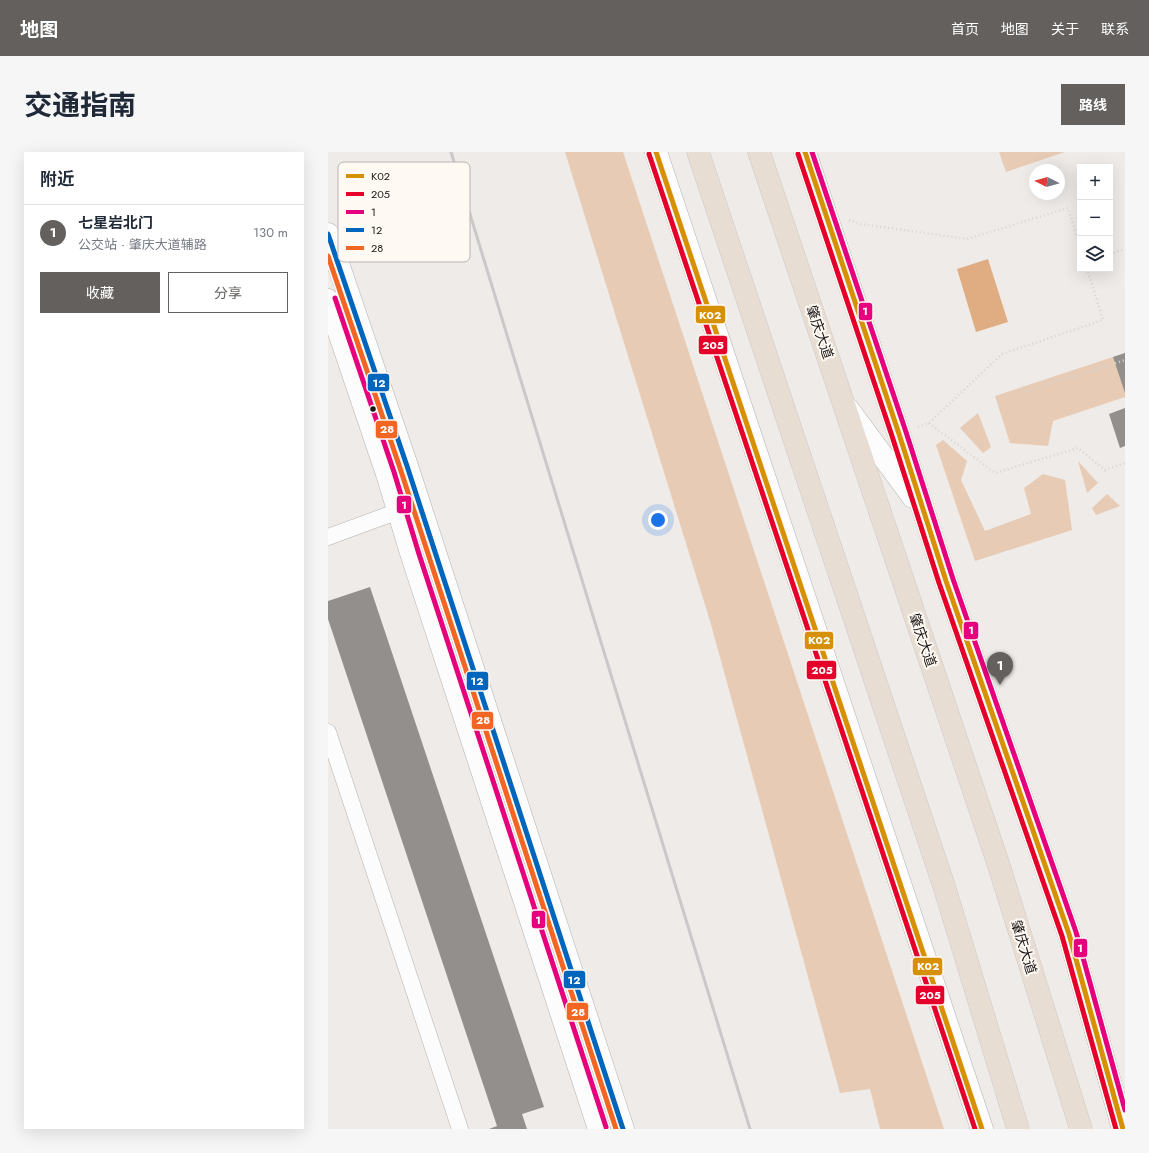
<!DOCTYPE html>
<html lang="zh">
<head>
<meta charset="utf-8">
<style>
  :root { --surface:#fff; --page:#f6f6f7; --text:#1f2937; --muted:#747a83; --line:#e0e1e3; --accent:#63605e }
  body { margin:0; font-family:Jost,"Noto Sans SC",sans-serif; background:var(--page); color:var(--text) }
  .controls { position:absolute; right:12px; top:12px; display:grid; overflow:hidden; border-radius:0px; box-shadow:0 4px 16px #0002 }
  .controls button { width:36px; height:36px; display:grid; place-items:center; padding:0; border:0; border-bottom:1px solid var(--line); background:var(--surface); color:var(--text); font:20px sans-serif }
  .compass { position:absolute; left:701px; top:12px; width:36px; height:36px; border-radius:50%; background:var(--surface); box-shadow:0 4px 16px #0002; rotate:276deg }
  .you { position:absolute; left:330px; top:368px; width:14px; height:14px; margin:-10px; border:3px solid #fff; border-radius:50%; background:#1a73e8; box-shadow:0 0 0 6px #1a73e833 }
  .badge { display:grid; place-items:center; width:26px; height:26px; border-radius:50%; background:var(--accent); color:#fff; font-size:13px; font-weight:700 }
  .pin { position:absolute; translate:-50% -33px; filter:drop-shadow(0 1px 2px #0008) }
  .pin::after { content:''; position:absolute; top:21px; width:14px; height:12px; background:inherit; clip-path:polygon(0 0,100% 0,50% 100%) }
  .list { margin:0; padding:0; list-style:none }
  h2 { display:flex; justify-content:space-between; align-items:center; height:52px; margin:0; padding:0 16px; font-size:17px }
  h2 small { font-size:13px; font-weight:400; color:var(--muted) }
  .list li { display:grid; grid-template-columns:26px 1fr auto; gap:12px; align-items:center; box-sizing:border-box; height:56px; padding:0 16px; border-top:1px solid var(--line) }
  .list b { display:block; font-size:15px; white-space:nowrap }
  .list p { margin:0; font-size:13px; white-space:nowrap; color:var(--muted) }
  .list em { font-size:13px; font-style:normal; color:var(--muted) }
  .actions { display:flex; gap:8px; padding:12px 16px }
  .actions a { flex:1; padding:9px 0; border:1px solid var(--accent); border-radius:0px; text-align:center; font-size:14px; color:var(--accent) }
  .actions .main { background:var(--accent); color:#fff }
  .icon { flex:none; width:22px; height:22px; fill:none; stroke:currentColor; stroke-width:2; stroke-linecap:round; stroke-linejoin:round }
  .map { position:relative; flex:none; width:797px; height:977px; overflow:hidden; border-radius:0px }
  header { display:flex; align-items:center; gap:24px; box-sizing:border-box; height:56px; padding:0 20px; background:var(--accent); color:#fff }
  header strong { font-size:19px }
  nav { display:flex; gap:22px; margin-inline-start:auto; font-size:14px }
  .intro { display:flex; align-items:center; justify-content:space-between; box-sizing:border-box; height:96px; padding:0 24px }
  h1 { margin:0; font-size:28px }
  .button { padding:10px 18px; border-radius:0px; background:var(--accent); color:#fff; font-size:14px; font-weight:700 }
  main { display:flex; gap:24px; padding:0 24px }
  aside { flex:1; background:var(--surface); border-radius:0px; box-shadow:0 4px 16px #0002 }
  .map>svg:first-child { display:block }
  .green { fill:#e7cbb4 }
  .water { fill:#e0ad82 }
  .building { fill:#928f8d }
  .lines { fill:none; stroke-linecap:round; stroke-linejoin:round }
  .street-casing { stroke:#b4b1ae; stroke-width:17 }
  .secondary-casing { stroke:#b4b1ae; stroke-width:23 }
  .highway-casing { stroke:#cbc9c8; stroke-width:23 }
  .path { stroke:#d6d4d3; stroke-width:2.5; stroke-dasharray:1 3; stroke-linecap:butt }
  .street { stroke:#fdfcfc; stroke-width:16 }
  .secondary { stroke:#fdfcfc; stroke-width:22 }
  .highway { stroke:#e7ddd2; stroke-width:22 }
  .rail { stroke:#cac8c8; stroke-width:3 }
  .bus-1-casing { stroke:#fff9f4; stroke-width:8 }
  .bus-2-casing { stroke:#fff9f4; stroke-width:8 }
  .bus-3-casing { stroke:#fff9f4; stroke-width:8 }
  .bus-4-casing { stroke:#fff9f4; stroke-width:8 }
  .bus-5-casing { stroke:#fff9f4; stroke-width:8 }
  .bus-1 { stroke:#d69003; stroke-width:5 }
  .bus-2 { stroke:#e4002b; stroke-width:5 }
  .bus-3 { stroke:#e5007d; stroke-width:5 }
  .bus-4 { stroke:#0065bd; stroke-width:5 }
  .bus-5 { stroke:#f26522; stroke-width:5 }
  .bus-dot { fill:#181514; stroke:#fff9f4; stroke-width:1.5 }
  .labels { text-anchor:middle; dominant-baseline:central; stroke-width:4; stroke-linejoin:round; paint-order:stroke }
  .street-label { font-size:14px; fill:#181514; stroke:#fff9f4 }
  .key { fill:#fff9f4; stroke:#bab5b1; stroke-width:1 }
  .key-label { font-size:11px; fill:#181514 }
  .line-badge { stroke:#fff9f4; stroke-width:1.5 }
  .badge-label { font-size:11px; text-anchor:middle; font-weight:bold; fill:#fff }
</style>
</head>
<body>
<header>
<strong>地图</strong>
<nav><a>首页</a><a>地图</a><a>关于</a><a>联系</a></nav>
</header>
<div class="intro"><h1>交通指南</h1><a class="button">路线</a></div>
<main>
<aside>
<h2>附近<small></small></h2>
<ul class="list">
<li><span class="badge">1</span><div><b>七星岩北门</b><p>公交站 · 肇庆大道辅路</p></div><em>130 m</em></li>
</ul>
<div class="actions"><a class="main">收藏</a><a>分享</a></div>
</aside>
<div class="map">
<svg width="797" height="977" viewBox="0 0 797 977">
  <rect width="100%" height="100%" fill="#efebe8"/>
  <g class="green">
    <path d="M237,0H295L616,977H552L542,937L512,941L382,469Z"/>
    <path d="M671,0H737L678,20Z"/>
    <path d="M797,201V245L725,269L720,294L682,291L667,244Z"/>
    <path d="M650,261L663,295L655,301L632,276Z"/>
    <path d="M615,288L639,309L633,328L657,379L703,362L696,336L715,322L737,328L744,378L647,409L608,293Z"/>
    <path d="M750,309L770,331L759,341Z"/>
    <path d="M779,342L792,354L768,363L764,356Z"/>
  </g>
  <path class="water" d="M660,107L680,170L648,180L629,117Z"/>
  <g class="building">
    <path d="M797,201V241L785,205Z"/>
    <path d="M797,256V294L792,296L781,262Z"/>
    <path d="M42,435L216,955L194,962L199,977H161L169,974L0,467V449Z"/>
  </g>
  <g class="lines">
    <defs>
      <g id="street">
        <path d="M0,385L79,356"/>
        <path d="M0,580L132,977"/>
      </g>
      <g id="secondary">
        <path d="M328,0L654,977"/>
        <path d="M477,0L571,282L618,429L741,782L795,977"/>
        <path d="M0,82L79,314L295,977"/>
        <path d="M0,148L59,322L84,404L271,977"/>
        <path d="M520,257L585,345"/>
      </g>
      <g id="highway">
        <path d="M370,0L616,734L690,977"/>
        <path d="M431,0L671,714L753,977"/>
      </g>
    </defs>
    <use href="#street" class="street-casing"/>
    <use href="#secondary" class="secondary-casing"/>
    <use href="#highway" class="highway-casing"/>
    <g class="path">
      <path d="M521,68L533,72L639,87L740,56L752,94"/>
      <path d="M782,102L797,97"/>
      <path d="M696,234L698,240L797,208"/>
      <path d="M601,271L667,321L750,296L777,318L797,311"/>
      <path d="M590,275L601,271L674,202L775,168L759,117"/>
    </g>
    <use href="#street" class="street"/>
    <use href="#secondary" class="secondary"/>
    <use href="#highway" class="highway"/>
    <path class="rail" d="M123,0L422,977"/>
    <defs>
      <g id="bus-1">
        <path d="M328,0L654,977"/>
        <path d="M477,0L571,282L618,429L741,782L795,977"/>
      </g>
      <g id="bus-2">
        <path d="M321,2L647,977"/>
        <path d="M470,2L564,284L611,431L734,784L788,977"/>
      </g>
      <g id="bus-3">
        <path d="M484,0L578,280L625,427L748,780L797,958"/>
        <path d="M7,146L66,320L91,402L278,975"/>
      </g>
      <path id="bus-4" d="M0,82L79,314L295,977"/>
      <path id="bus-5" d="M0,104L72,316L288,977"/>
    </defs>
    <use href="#bus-1" class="bus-1-casing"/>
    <use href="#bus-2" class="bus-2-casing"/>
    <use href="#bus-3" class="bus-3-casing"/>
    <use href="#bus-4" class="bus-4-casing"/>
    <use href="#bus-5" class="bus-5-casing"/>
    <use href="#bus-1" class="bus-1"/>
    <use href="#bus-2" class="bus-2"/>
    <use href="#bus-3" class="bus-3"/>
    <use href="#bus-4" class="bus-4"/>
    <use href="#bus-5" class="bus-5"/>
  </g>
  <circle class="bus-dot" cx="45" cy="257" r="3.5"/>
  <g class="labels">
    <g class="street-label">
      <text transform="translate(492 180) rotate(71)">肇庆大道</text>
      <text transform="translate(595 488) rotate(71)">肇庆大道</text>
      <text transform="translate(696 795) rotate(73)">肇庆大道</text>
    </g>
  </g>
  <rect x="10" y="10" width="132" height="100" rx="6" class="key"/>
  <rect x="18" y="22" width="18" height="4" fill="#d69003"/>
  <rect x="18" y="40" width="18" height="4" fill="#e4002b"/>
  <rect x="18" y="58" width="18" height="4" fill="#e5007d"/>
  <rect x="18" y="76" width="18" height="4" fill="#0065bd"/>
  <rect x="18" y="94" width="18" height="4" fill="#f26522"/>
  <g class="key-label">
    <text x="43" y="28">K02</text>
    <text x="43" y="46">205</text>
    <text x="43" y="64">1</text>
    <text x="43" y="82">12</text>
    <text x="43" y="100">28</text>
  </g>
  <g class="line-badge">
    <rect x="530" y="150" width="15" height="19" rx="4" fill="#e5007d"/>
    <rect x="367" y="153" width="31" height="19" rx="4" fill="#d69003"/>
    <rect x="370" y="183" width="30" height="20" rx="4" fill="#e4002b"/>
    <rect x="39" y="221" width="23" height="19" rx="4" fill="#0065bd"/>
    <rect x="47" y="268" width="23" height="19" rx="4" fill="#f26522"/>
    <rect x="68" y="343" width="16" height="19" rx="4" fill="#e5007d"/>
    <rect x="635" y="469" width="16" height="19" rx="4" fill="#e5007d"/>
    <rect x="476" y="479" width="30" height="19" rx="4" fill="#d69003"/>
    <rect x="478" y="508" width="31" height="20" rx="4" fill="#e4002b"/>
    <rect x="138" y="519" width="23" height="20" rx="4" fill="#0065bd"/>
    <rect x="143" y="559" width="23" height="19" rx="4" fill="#f26522"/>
    <rect x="203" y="758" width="15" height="19" rx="4" fill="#e5007d"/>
    <rect x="745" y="786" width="15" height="20" rx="4" fill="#e5007d"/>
    <rect x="584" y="805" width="31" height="19" rx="4" fill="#d69003"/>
    <rect x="235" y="818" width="23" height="19" rx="4" fill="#0065bd"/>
    <rect x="587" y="833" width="30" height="20" rx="4" fill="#e4002b"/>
    <rect x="238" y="850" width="23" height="19" rx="4" fill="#f26522"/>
  </g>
  <g class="badge-label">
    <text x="537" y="163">1</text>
    <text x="382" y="167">K02</text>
    <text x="385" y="197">205</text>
    <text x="51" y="235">12</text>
    <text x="59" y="281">28</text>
    <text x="76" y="357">1</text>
    <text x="643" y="482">1</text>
    <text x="491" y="492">K02</text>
    <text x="494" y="522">205</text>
    <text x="149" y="533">12</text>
    <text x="155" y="572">28</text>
    <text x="210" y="772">1</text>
    <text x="752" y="800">1</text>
    <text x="600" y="818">K02</text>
    <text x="246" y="832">12</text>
    <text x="602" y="847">205</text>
    <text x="250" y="864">28</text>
  </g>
</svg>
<div class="controls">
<button>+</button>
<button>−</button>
<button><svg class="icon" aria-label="layers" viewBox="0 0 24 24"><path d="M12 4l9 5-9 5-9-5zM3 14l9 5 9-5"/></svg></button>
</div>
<svg class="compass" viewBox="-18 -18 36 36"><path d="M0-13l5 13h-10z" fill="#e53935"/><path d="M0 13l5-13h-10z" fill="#747a83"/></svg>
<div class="you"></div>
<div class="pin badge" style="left:672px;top:533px">1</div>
</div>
</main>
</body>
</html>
